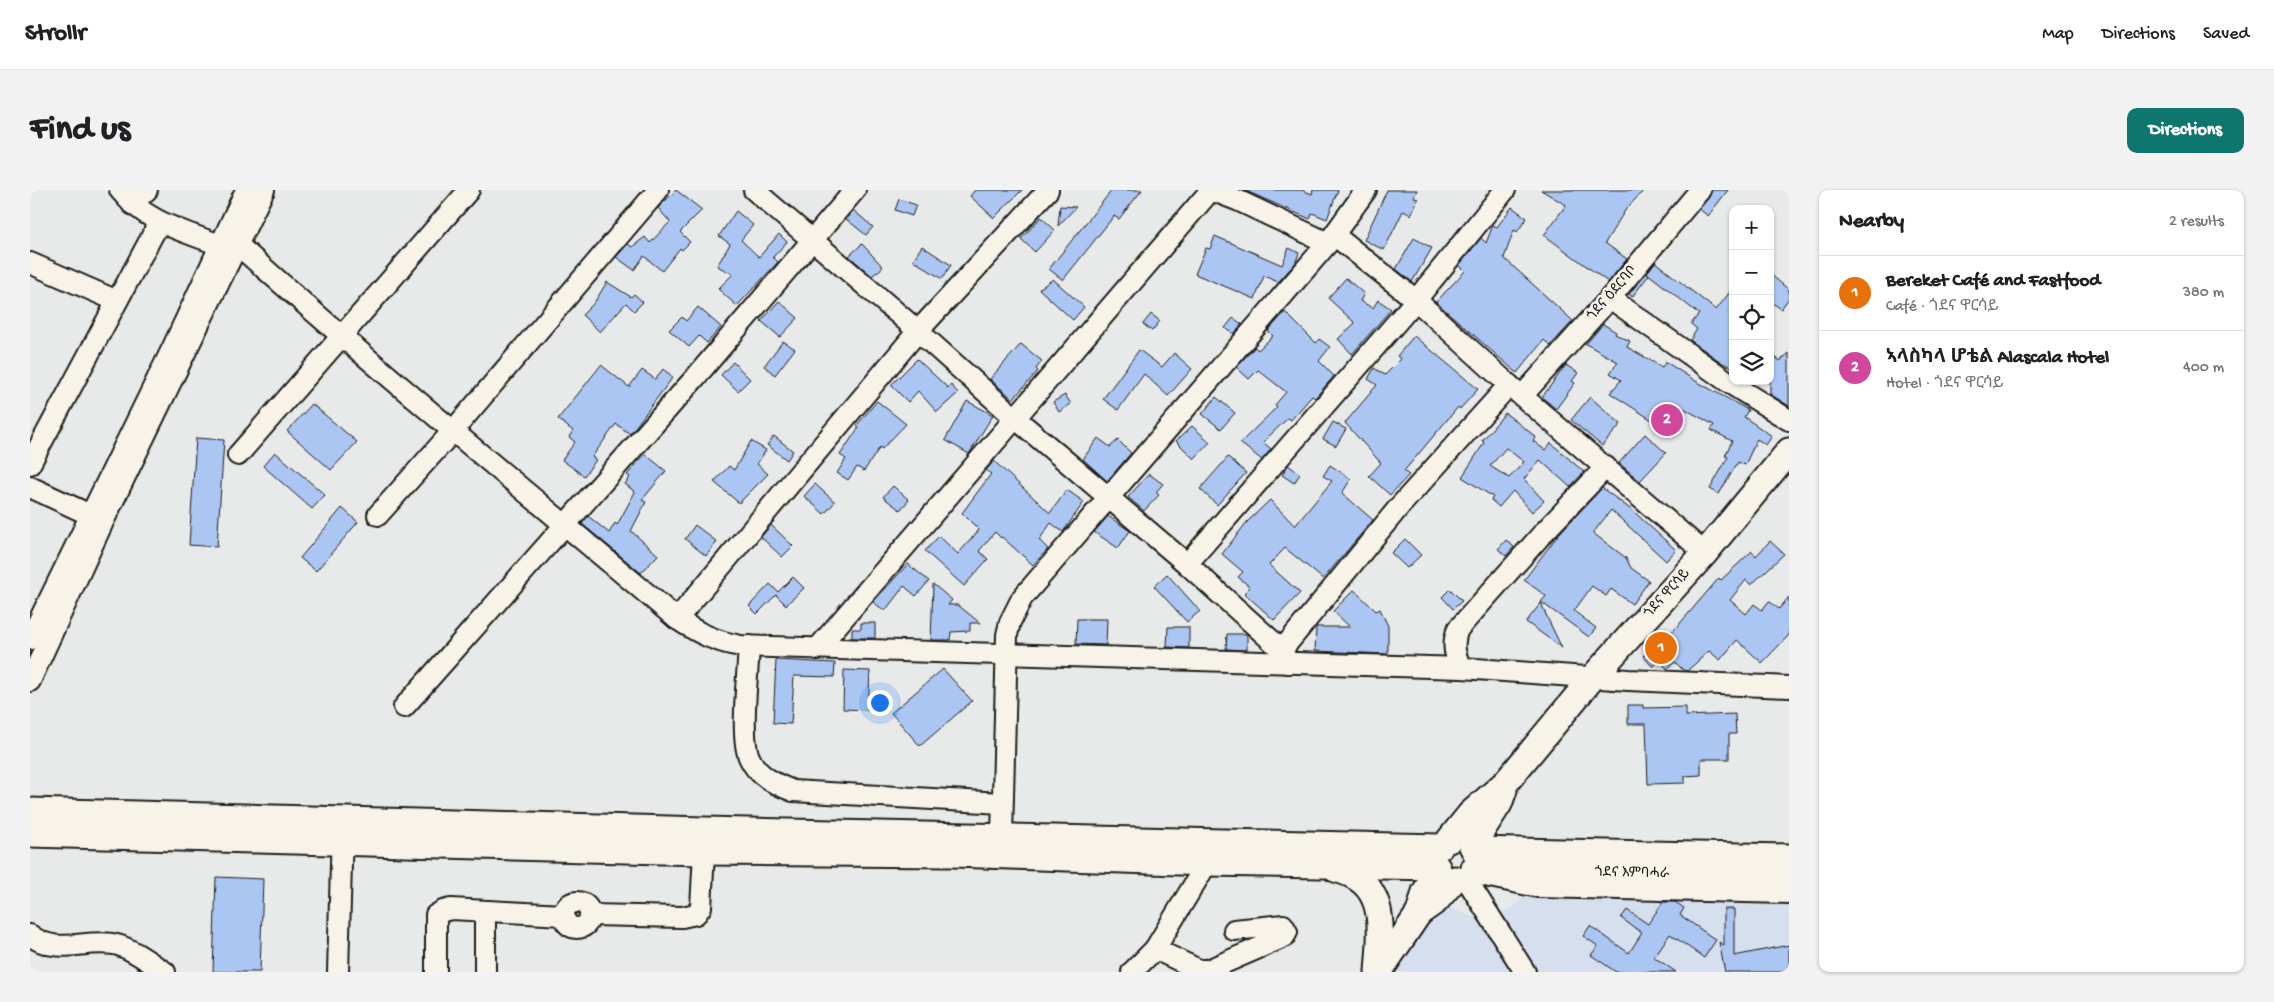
<!DOCTYPE html>
<html lang="en">
<head>
<meta charset="utf-8">
<style>
  :root { --surface:#fff; --page:#f2f2f2; --text:#202124; --muted:#757577; --line:#e0e0e0; --accent:#0f766e }
  body { margin:0; font-family:"Gochi Hand","Noto Sans Ethiopic",sans-serif; background:var(--page); color:var(--text) }
  .controls { position:absolute; right:15px; top:15px; display:grid; overflow:hidden; border-radius:10px; box-shadow:0 1px 4px #0004 }
  .controls button { width:45px; height:45px; display:grid; place-items:center; padding:0; border:0; border-bottom:1px solid var(--line); background:var(--surface); color:var(--text); font:25px sans-serif }
  .you { position:absolute; left:849px; top:512px; width:18px; height:18px; margin:-12px; border:4px solid #fff; border-radius:50%; background:#1a73e8; box-shadow:0 0 0 8px #1a73e833 }
  .badge { display:grid; place-items:center; width:32px; height:32px; border-radius:50%; background:var(--accent); color:#fff; font-size:16px; font-weight:700 }
  .pin { position:absolute; translate:-50% -50%; border:2px solid #fff; box-shadow:0 1px 5px #0006 }
  .list { margin:0; padding:0; list-style:none }
  h2 { display:flex; justify-content:space-between; align-items:center; height:65px; margin:0; padding:0 20px; font-size:21px }
  h2 small { font-size:16px; font-weight:400; color:var(--muted) }
  .list li { display:grid; grid-template-columns:32px 1fr auto; gap:15px; align-items:center; box-sizing:border-box; height:75px; padding:0 20px; border-top:1px solid var(--line) }
  .list b { display:block; font-size:19px; white-space:nowrap }
  .list p { margin:0; font-size:16px; white-space:nowrap; color:var(--muted) }
  .list em { font-size:16px; font-style:normal; color:var(--muted) }
  .icon { flex:none; width:28px; height:28px; fill:none; stroke:currentColor; stroke-width:2; stroke-linecap:round; stroke-linejoin:round }
  .map { position:relative; flex:none; width:1759px; height:782px; overflow:hidden; border-radius:10px }
  header { display:flex; align-items:center; gap:30px; box-sizing:border-box; height:70px; padding:0 25px; background:var(--surface); border-bottom:1px solid var(--line) }
  header strong { font-size:24px }
  nav { display:flex; gap:28px; margin-inline-start:auto; font-size:18px }
  .intro { display:flex; align-items:center; justify-content:space-between; box-sizing:border-box; height:120px; padding:0 30px }
  h1 { margin:0; font-size:35px }
  .button { padding:12px 22px; border-radius:10px; background:var(--accent); color:#fff; font-size:18px; font-weight:700 }
  main { display:flex; gap:30px; padding:0 30px }
  aside { flex:1; background:var(--surface); border-radius:10px; box-shadow:0 1px 4px #0004 }
  .map>svg:first-child { display:block }
  .built { fill:#d6dfed }
  .building { fill:#abc6f3; stroke:#1c1c1c; fill-rule:evenodd }
  .lines { fill:none; stroke-linecap:round; stroke-linejoin:round }
  .minor-casing { stroke:#1c1c1c; stroke-width:24 }
  .major-casing { stroke:#1c1c1c; stroke-width:29 }
  .minor { stroke:#f7f3e8; stroke-width:20 }
  .major { stroke:#f7f3e8; stroke-width:25 }
  .labels { text-anchor:middle; dominant-baseline:central; stroke-width:5; stroke-linejoin:round; paint-order:stroke }
  .street-label { font-size:14px; fill:#1c1c1c; stroke:#f7f3e8 }
</style>
</head>
<body>
<header>
<strong>Strollr</strong>
<nav><a>Map</a><a>Directions</a><a>Saved</a></nav>
</header>
<div class="intro"><h1>Find us</h1><a class="button">Directions</a></div>
<main>
<div class="map">
<svg width="1759" height="782" viewBox="0 0 1759 782">
  <rect width="100%" height="100%" fill="#e8eaea"/>
  <filter id="ink" filterUnits="userSpaceOnUse"><feTurbulence type="fractalNoise" baseFrequency=".02" numOctaves="2"/><feDisplacementMap in="SourceGraphic" scale="10" xChannelSelector="R" yChannelSelector="G"/><feConvolveMatrix kernelMatrix="1 2 1 2 8 2 1 2 1" color-interpolation-filters="sRGB"/></filter>
  <g filter="url(#ink)">
    <path class="built" d="M1496,701L1759,709V782H1365L1413,713L1427,721L1441,726L1463,727L1483,717L1491,710Z"/>
    <g class="building">
      <path d="M646,0L672,20L650,42L660,52L652,60L650,58L632,81L614,66L604,80L586,67L598,54L602,57L615,47L620,53L640,32L628,18Z"/>
      <path d="M945,0H992L964,28L940,6Z"/>
      <path d="M1082,0H1112L1089,29L1084,26L1033,90L1019,79Z"/>
      <path d="M1214,0H1272L1282,4L1283,0H1308L1297,29L1282,23L1280,29Z"/>
      <path d="M1357,0H1387L1384,7L1388,9L1381,25L1373,21L1354,60L1334,50Z"/>
      <path d="M1511,0H1614L1596,19L1575,53L1597,69L1578,92L1514,45L1536,15Z"/>
      <path d="M1682,0H1698L1678,26L1669,19L1679,7Z"/>
      <path d="M869,9L886,15L882,26L865,20Z"/>
      <path d="M1030,16L1046,17L1028,36Z"/>
      <path d="M1482,17L1497,28L1487,42L1484,40L1474,68L1543,131L1520,156L1514,150L1487,183L1406,112L1435,81L1429,75L1451,48L1456,53L1463,35L1467,37Z"/>
      <path d="M823,20L843,37L836,45L816,29Z"/>
      <path d="M706,21L723,35L711,50L729,67L749,44L757,52L743,67L748,72L707,116L688,99L703,84L687,76L700,54L689,46Z"/>
      <path d="M1011,27L1025,40L1005,62L991,49Z"/>
      <path d="M1185,46L1252,75L1259,58L1269,63L1265,74L1248,92L1234,86L1225,109L1165,84L1176,58L1180,59Z"/>
      <path d="M1384,48L1402,58L1382,92L1366,79Z"/>
      <path d="M832,54L853,77L842,86L819,66Z"/>
      <path d="M892,56L921,75L912,89L883,70Z"/>
      <path d="M1625,72L1686,120L1703,98V178L1691,172L1660,150L1667,139L1661,134L1669,124L1617,83Z"/>
      <path d="M1616,83L1619,85L1602,107L1599,104Z"/>
      <path d="M1740,84L1759,100V108L1751,119L1740,111Z"/>
      <path d="M1316,88L1334,104L1330,111L1343,118L1348,110L1361,119L1322,164L1308,149L1325,133L1298,108Z"/>
      <path d="M1023,89L1054,117L1043,130L1009,99Z"/>
      <path d="M577,92L601,107L604,104L613,112L604,121L596,113L570,142L552,125L564,113Z"/>
      <path d="M749,111L768,128L750,147L731,131Z"/>
      <path d="M668,117L691,137L677,153L669,146L659,157L639,140L652,127L656,131Z"/>
      <path d="M1255,122L1286,153L1289,149L1300,157L1289,171L1304,186L1285,208L1282,206L1261,230L1258,228L1233,252L1241,259L1232,270L1210,253L1247,217L1245,215L1256,202L1228,180L1219,189L1206,177L1225,157L1228,160L1243,146L1238,141Z"/>
      <path d="M1121,124L1130,131L1122,141L1113,134Z"/>
      <path d="M1203,128L1212,134L1204,144L1195,138Z"/>
      <path d="M1573,134L1586,142L1585,144L1600,151L1597,157L1632,177L1636,172L1664,190L1718,220L1714,227L1742,246L1736,255L1727,249L1715,275L1708,272L1689,304L1680,299L1698,267L1695,266L1702,251L1681,240L1684,235L1642,212L1639,215L1634,212L1622,230L1580,203L1591,190L1580,183L1588,172L1556,154Z"/>
      <path d="M1384,146L1448,199L1430,219L1428,217L1374,281L1379,285L1360,305L1339,286L1351,273L1315,233L1347,195L1338,189L1344,178L1355,185L1371,169L1367,166Z"/>
      <path d="M753,151L765,159L745,185L734,176Z"/>
      <path d="M991,154L1012,171L1006,179L1008,181L983,209L960,189Z"/>
      <path d="M1109,160L1132,177L1144,163L1162,179L1138,206L1114,184L1088,220L1073,209Z"/>
      <path d="M1740,163L1750,171L1759,163V216L1740,204Z"/>
      <path d="M887,169L918,198L921,195L928,203L907,222L888,201L878,212L861,195Z"/>
      <path d="M703,172L720,189L708,201L691,185Z"/>
      <path d="M571,175L599,197L612,180L625,189L633,179L643,187L600,244L586,234L562,267L566,270L554,286L532,270L545,252L539,247L543,241L528,229Z"/>
      <path d="M1536,175L1548,183L1542,191L1545,193L1526,219L1512,207Z"/>
      <path d="M1035,205L1041,214L1029,222L1023,212Z"/>
      <path d="M1186,207L1205,223L1191,239L1172,224Z"/>
      <path d="M1560,207L1591,234L1572,256L1541,230Z"/>
      <path d="M847,211L876,234L852,259L850,257L834,281L827,277L818,290L807,283L816,269L810,265L829,237L827,235Z"/>
      <path d="M937,211L963,225L939,264L915,250Z"/>
      <path d="M282,214L327,252L301,280L257,241Z"/>
      <path d="M1475,223L1506,247L1503,251L1515,260L1521,253L1554,282L1540,297L1510,270L1494,289L1514,311L1502,322L1483,301L1469,317L1461,310L1463,307L1432,287L1454,253L1452,251ZM1476,258L1494,272L1479,288L1460,276Z"/>
      <path d="M1303,232L1316,239L1306,256L1293,249Z"/>
      <path d="M1162,236L1180,252L1164,269L1146,251Z"/>
      <path d="M1615,244L1636,263L1610,291L1589,273Z"/>
      <path d="M744,246L763,261L757,270L737,255Z"/>
      <path d="M166,248L194,250L187,357L159,355Z"/>
      <path d="M1068,248L1080,257L1088,250L1101,263L1077,291L1053,269Z"/>
      <path d="M721,251L736,260L727,274L738,284L709,313L684,292L699,276L704,280Z"/>
      <path d="M245,262L295,305L282,319L233,276Z"/>
      <path d="M615,264L636,281L612,310L616,312L601,341L628,365L611,383L552,334L558,326L579,343L585,333L587,335L605,302L595,294L600,287L597,285Z"/>
      <path d="M1198,267L1216,283L1187,315L1170,299Z"/>
      <path d="M964,271L1020,323L1037,300L1054,312L1033,342L1021,333L1009,350L1018,359L1003,375L972,347L971,348L965,342L949,361L958,369L934,396L895,361L909,346L928,364L949,340L932,323L961,284L956,280Z"/>
      <path d="M1258,275L1270,284L1264,293L1252,285Z"/>
      <path d="M1300,275L1321,289L1312,303L1343,330L1293,389L1255,358L1239,375L1270,403L1244,430L1214,403L1220,397L1208,387L1213,382L1192,364L1217,332L1240,310L1265,336L1302,291L1293,286Z"/>
      <path d="M1119,284L1133,294L1126,302L1129,305L1114,321L1098,307Z"/>
      <path d="M785,294L805,312L794,324L774,306Z"/>
      <path d="M863,296L879,310L870,320L853,307Z"/>
      <path d="M1572,298L1603,321L1646,360L1636,371L1581,320L1563,343L1596,368L1601,378L1619,391L1602,414L1581,399L1576,406L1562,396L1544,421L1566,438L1559,447L1511,412L1516,406L1494,390L1528,345Z"/>
      <path d="M312,318L328,332L286,381L270,368Z"/>
      <path d="M1078,326L1100,341L1088,358L1064,342Z"/>
      <path d="M665,335L687,352L676,366L655,349Z"/>
      <path d="M741,335L763,356L752,367L731,347Z"/>
      <path d="M1375,349L1391,365L1377,378L1361,363Z"/>
      <path d="M1476,350L1484,357L1476,366L1468,359Z"/>
      <path d="M1740,351L1754,364L1721,395L1716,390L1700,410L1716,424L1724,414L1732,420L1739,411L1749,419L1759,407V445L1732,473L1707,450L1690,470L1679,461L1657,481L1653,480L1645,472L1637,479L1630,470L1623,477L1613,466L1646,438L1689,388L1691,390L1722,361L1726,366Z"/>
      <path d="M878,374L899,391L886,406L874,396L855,421L843,412Z"/>
      <path d="M1137,384L1170,421L1157,432L1124,396Z"/>
      <path d="M763,387L774,398L756,415L746,405L727,424L719,416L740,394L748,402Z"/>
      <path d="M903,394L922,410L918,415H928L950,433H940V441L921,442L920,450H901Z"/>
      <path d="M1420,399L1432,411L1423,419L1412,407Z"/>
      <path d="M1324,400L1346,421L1350,419L1358,436V464L1285,461L1286,437H1320L1303,421Z"/>
      <path d="M1511,413L1517,427L1532,458L1496,432Z"/>
      <path d="M1047,429H1077L1076,455L1046,454Z"/>
      <path d="M831,433H845V448H822V439H831Z"/>
      <path d="M1138,437H1159V458L1137,457Z"/>
      <path d="M1197,444H1217V460L1196,459Z"/>
      <path d="M746,470L805,473L804,487L764,486L761,534L743,533Z"/>
      <path d="M913,479L942,511L890,556L861,523Z"/>
      <path d="M814,480L840,481L838,520L813,519Z"/>
      <path d="M1598,515H1613V518L1656,517V526L1705,524L1706,544H1699V569H1671V585L1655,586V593L1618,594L1616,534H1598Z"/>
      <path d="M186,687L233,689L230,782H183Z"/>
      <path d="M1633,712H1645L1654,718L1650,725L1686,750L1674,768L1640,744L1624,767L1646,782H1586L1561,765L1568,756L1553,746L1560,736L1599,763L1612,743L1591,728L1597,720L1618,734Z"/>
      <path d="M1694,719H1704V766L1759,755V782H1695L1689,752L1694,755Z"/>
    </g>
    <g class="lines">
      <defs>
        <g id="minor">
          <path d="M90,0C115,32 153,41 190,55"/>
          <path d="M724,0L888,141L985,228L1157,374L1252,460L1258,473"/>
          <path d="M102,14L117,0"/>
          <path d="M1304,45L1386,110L1479,195L1675,363"/>
          <path d="M208,55C351,183 500,305 647,429C668,443 686,452 711,456L1432,478L1598,490L1759,497"/>
          <path d="M0,73L87,111"/>
          <path d="M1580,108L1701,194L1759,230"/>
          <path d="M1492,206L1580,108L1670,0"/>
          <path d="M208,265L439,0"/>
          <path d="M0,274L129,33"/>
          <path d="M0,297L71,330"/>
          <path d="M348,325L422,242L628,0"/>
          <path d="M1157,374L1386,110L1475,0"/>
          <path d="M647,429L888,141L1018,0"/>
          <path d="M0,449L142,159L216,0"/>
          <path d="M719,456C718,482 710,546 719,567C727,586 745,594 763,601L972,613"/>
          <path d="M787,459L1181,0L1207,10L1298,53"/>
          <path d="M1252,460L1369,317L1479,195"/>
          <path d="M1432,478C1424,466 1422,453 1428,439L1514,342L1576,277"/>
          <path d="M0,491L73,332L234,0"/>
          <path d="M374,517L664,189L825,0"/>
          <path d="M972,646L977,445L980,432L992,408L1298,53L1336,0"/>
          <path d="M1455,686L1508,697L1759,703"/>
          <path d="M1435,687L1495,782"/>
          <circle cx="547" cy="725" r="13"/>
          <path d="M561,725L652,727L666,724L671,717L674,662"/>
          <path d="M0,745C27,766 53,749 83,754C101,757 120,773 135,782"/>
          <path d="M1125,759L1169,780H1178L1254,747L1257,742L1253,735L1204,740"/>
          <path d="M308,782L312,638"/>
          <path d="M406,782V725L413,721L421,719L534,725"/>
          <path d="M455,782V721"/>
          <path d="M1102,782L1125,759L1177,673L1178,662"/>
        </g>
        <g id="major">
          <path d="M0,621L675,640L1410,657"/>
          <path d="M0,644L671,662L924,664L1177,673L1407,677"/>
          <path d="M1419,650L1440,624L1477,591L1563,487L1675,363L1759,261"/>
          <path d="M1442,656L1469,614L1474,600"/>
          <path d="M1444,660L1759,667"/>
          <path d="M1444,678L1759,688"/>
          <path d="M1305,679C1359,692 1351,738 1348,782"/>
          <path d="M1389,723L1406,711L1425,689"/>
          <path d="M1349,782L1389,723L1395,702L1408,679"/>
        </g>
      </defs>
      <use href="#minor" class="minor-casing"/>
      <use href="#major" class="major-casing"/>
      <use href="#minor" class="minor"/>
      <use href="#major" class="major"/>
    </g>
  </g>
  <g class="labels">
    <g class="street-label">
      <text transform="translate(1583 104) rotate(-49)">ጎደና ዕደርባቦ</text>
      <text transform="translate(1638 404) rotate(-48)">ጎደና ዋርሳይ</text>
      <text transform="translate(1602 684) rotate(1)">ጎደና እምባሓራ</text>
    </g>
  </g>
</svg>
<div class="controls">
<button>+</button>
<button>−</button>
<button><svg class="icon" aria-label="locate" viewBox="0 0 24 24"><circle cx="12" cy="12" r="6"/><path d="M12 2v4M12 18v4M2 12h4M18 12h4"/></svg></button>
<button><svg class="icon" aria-label="layers" viewBox="0 0 24 24"><path d="M12 4l9 5-9 5-9-5zM3 14l9 5 9-5"/></svg></button>
</div>
<div class="you"></div>
<div class="pin badge" style="left:1631px;top:458px;background:#e8710a">1</div>
<div class="pin badge" style="left:1637px;top:230px;background:#d1479c">2</div>
</div>
<aside>
<h2>Nearby<small>2 results</small></h2>
<ul class="list">
<li><span class="badge" style="background:#e8710a">1</span><div><b>Bereket Café and Fastfood</b><p>Café · ጎደና ዋርሳይ</p></div><em>380 m</em></li>
<li><span class="badge" style="background:#d1479c">2</span><div><b>ኣላስካላ ሆቴል Alascala Hotel</b><p>Hotel · ጎደና ዋርሳይ</p></div><em>400 m</em></li>
</ul>
</aside>
</main>
</body>
</html>
